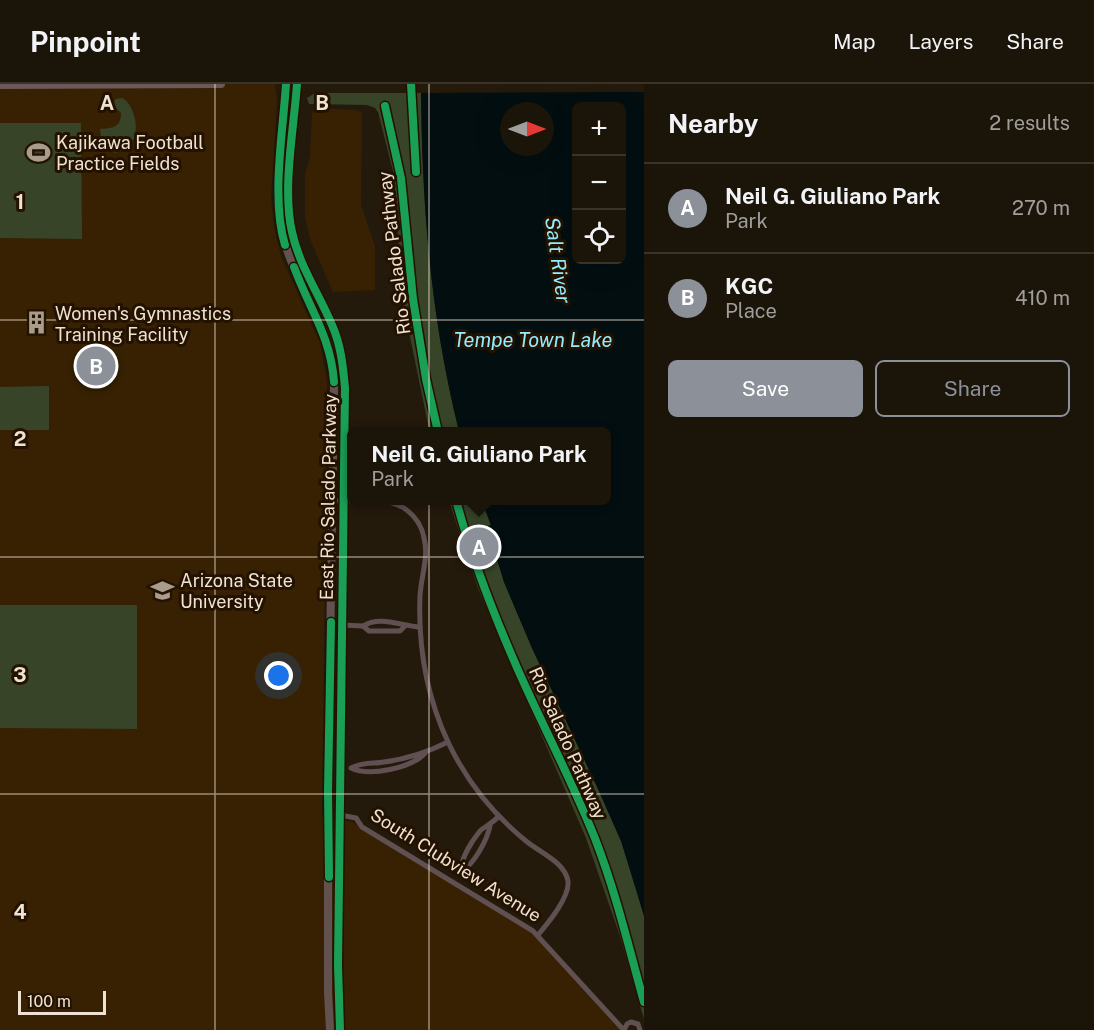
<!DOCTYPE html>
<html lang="en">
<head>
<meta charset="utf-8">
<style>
  :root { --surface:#1b1409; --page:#282117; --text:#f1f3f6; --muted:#a09e9c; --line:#39332a; --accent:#8c9099 }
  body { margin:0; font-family:"Public Sans",sans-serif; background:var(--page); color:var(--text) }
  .controls { position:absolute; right:18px; top:18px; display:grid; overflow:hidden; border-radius:9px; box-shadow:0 6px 24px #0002 }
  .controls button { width:54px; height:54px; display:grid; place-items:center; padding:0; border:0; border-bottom:2px solid var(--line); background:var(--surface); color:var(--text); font:30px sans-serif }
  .compass { position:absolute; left:500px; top:18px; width:54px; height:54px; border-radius:50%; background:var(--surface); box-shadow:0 6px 24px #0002; rotate:90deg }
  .scale { position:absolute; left:18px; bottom:15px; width:88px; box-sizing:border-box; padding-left:6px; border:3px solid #f0e2d3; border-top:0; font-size:16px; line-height:21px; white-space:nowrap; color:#f0e2d3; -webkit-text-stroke:4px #241200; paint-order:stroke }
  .you { position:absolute; left:279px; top:592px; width:21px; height:21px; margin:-15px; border:4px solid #fff; border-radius:50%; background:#1a73e8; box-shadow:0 0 0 9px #1a73e833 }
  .badge { display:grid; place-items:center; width:39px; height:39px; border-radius:50%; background:var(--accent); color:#fff; font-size:20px; font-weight:700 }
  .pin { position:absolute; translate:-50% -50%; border:3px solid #fff; box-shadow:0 2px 6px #0006 }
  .popup { position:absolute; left:347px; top:343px; width:264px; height:78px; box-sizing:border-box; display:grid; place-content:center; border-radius:9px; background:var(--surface); filter:drop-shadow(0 2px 4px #0005); font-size:20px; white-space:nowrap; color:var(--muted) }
  .popup b { font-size:22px; color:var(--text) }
  .popup::after { content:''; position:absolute; left:50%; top:100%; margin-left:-12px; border:12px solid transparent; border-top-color:var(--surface) }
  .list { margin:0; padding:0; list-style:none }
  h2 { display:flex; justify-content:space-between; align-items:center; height:78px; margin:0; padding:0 24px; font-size:26px }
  h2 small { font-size:20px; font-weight:400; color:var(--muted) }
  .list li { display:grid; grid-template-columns:39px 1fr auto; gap:18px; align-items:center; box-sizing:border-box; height:90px; padding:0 24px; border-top:2px solid var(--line) }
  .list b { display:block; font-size:22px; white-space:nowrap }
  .list p { margin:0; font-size:20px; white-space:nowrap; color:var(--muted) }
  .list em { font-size:20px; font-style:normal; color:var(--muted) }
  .actions { display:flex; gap:12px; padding:18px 24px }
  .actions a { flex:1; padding:14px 0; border:2px solid var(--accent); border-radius:9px; text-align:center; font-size:21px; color:var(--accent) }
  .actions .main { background:var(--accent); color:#fff }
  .icon { flex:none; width:33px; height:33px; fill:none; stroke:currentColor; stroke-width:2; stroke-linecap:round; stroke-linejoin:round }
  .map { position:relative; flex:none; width:644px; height:946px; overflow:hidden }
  header { display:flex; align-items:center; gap:36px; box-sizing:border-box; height:84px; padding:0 30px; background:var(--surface); border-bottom:2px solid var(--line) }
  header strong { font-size:28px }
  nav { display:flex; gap:33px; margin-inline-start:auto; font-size:21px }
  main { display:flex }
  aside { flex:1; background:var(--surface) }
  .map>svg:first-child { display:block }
  .built { fill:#372102 }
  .green { fill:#374428 }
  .water { fill:#030e11; fill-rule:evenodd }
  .pier { fill:#241a0c }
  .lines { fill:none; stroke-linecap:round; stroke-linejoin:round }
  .street { stroke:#605051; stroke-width:5 }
  .secondary { stroke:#635150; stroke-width:8 }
  .primary { stroke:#6c5858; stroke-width:8 }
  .cycleway-casing { stroke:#241200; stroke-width:11 }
  .cycleway { stroke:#1a9f57; stroke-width:8 }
  .grid { fill:none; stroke:#f0e2d3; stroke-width:1.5; stroke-opacity:0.55 }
  .labels { text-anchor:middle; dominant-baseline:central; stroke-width:6; stroke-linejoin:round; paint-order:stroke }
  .poi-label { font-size:18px; fill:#f0e2d3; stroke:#241200; text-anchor:start }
  .street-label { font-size:18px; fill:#f0e2d3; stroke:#241200 }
  .water-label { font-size:20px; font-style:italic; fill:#94ecff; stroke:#241200 }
  .grid-label { font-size:20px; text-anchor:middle; font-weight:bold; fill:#f0e2d3; stroke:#241200; stroke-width:6; stroke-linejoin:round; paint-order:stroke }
</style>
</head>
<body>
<header>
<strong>Pinpoint</strong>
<nav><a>Map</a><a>Layers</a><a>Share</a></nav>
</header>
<main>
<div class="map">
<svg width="644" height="946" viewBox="0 0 644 946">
  <rect width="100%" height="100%" fill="#241a0c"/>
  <g class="built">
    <path d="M0,0H275L277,15L271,114L274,144L281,172L320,259L327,297L322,733L352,738L362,743L533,847L624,946H0Z"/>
    <path d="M319,24L356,26L362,29L361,121L375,163V206L333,208L310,155L305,134V92L310,72L312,28Z"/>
  </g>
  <g class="green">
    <path d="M315,9H421C422,125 431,234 459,347H430L429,345L402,214L394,91L378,28L375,24L367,21L309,20L307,14Z"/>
    <path d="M122,14C134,20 139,43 134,54C130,62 122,67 115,69L110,65L108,55L101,53L100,45C112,44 121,44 121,29L112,20L116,15Z"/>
    <path d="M0,39H81L82,155L0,154Z"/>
    <path d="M49,302V346H0V303Z"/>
    <path d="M449,417H482L491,442L487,443L504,498L532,564L598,705L621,757L634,796L644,832V935L620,852L586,754L478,504Z"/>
    <path d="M0,521H137V645L0,644Z"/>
  </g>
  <path class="water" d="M421,0H644V832L621,757L598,705L532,564L504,498L487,442L491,441L482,417L606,416V348L459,347C430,230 422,121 421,0ZM576,22H622V176H576ZM509,27H545V63H509Z"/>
  <path class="pier" d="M418,0H644V8L418,9Z"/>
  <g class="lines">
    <g class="street">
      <path d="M333,417C355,417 385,412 404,424C414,431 422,442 424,454C429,472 421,493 420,512C418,562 427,613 448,658C466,696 494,731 526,757C539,768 565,778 568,797C570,813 548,839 538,851"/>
      <path d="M342,541L363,542"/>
      <path d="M405,542L400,547H369L363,542C380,531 401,542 420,543"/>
      <path d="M425,669C412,684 369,693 351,684C362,678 373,680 384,678C407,675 428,668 448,658"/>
      <path d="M340,731L356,734L362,743L533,847L621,943L624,945"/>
      <path d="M490,742C487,756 474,781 461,787C461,774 472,757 480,747C484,743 493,739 499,732"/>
      <path d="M624,946L627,940L631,938L638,940L640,946"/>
    </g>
    <g class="secondary">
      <path d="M286,0C283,43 272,111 283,152C292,189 315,221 327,258C332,273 333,288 334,303L328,707V908L330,946"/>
      <path d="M297,0C294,44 282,105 292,148C299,181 319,210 332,241C341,261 343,282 345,304L338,881L340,946"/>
    </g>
    <path class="primary" d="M0,1L221,0"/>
    <defs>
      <g id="cycleway">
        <path d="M297,0C294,44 282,105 292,148C299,181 319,210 332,241C341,261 343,282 345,304L338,881L340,946"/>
        <path d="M411,0L416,88"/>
        <path d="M385,22L401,94L413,215L426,295L438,348"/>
        <path d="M285,161C271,115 283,48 286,0"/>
        <path d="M294,183C309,224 331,253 334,298"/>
        <path d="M456,416C471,472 492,526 515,579C541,639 572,696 596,757C616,809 629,864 644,918"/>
        <path d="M329,793L328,707L331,538"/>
      </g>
    </defs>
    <use href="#cycleway" class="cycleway-casing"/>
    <use href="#cycleway" class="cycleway"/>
  </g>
  <path class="grid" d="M215,0V946M429,0V946M0,236H644M0,473H644M0,710H644"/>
  <defs>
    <symbol id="stadium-bare" viewBox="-9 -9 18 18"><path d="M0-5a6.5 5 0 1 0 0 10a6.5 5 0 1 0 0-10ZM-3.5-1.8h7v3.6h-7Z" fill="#a99c8d" stroke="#241200" stroke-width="2.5" paint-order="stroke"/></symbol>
    <symbol id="building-bare" viewBox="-9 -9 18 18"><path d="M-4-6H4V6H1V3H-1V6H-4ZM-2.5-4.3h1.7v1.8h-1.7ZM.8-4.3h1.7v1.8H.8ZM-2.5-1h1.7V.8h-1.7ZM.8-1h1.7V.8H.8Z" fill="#a99c8d" stroke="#241200" stroke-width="2.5" paint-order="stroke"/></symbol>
    <symbol id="university-bare" viewBox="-9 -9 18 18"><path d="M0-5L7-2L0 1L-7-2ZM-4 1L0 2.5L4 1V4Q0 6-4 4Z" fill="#a99c8d" stroke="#241200" stroke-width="2.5" paint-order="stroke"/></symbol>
  </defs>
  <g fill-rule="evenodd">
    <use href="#stadium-bare" x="22" y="52" width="33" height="33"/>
    <use href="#building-bare" x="20" y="222" width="33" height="33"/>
    <use href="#university-bare" x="146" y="490" width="33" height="33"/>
  </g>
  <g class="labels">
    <g class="poi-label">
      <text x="56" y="58">Kajikawa Football<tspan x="56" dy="21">Practice Fields</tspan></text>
      <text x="55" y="229">Women's Gymnastics<tspan x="55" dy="21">Training Facility</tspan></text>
      <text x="180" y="496">Arizona State<tspan x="180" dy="21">University</tspan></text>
    </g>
    <g class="street-label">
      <text transform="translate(394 169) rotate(-97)">Rio Salado Pathway</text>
      <text transform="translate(328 413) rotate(-89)">East Rio Salado Parkway</text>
      <text transform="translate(568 659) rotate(66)">Rio Salado Pathway</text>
      <text transform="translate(456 781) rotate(32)">South Clubview Avenue</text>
    </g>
    <g class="water-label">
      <text transform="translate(558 176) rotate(82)">Salt River</text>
      <text x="533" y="256">Tempe Town Lake</text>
    </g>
  </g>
  <g class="grid-label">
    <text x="107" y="26">A</text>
    <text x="322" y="26">B</text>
    <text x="20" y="125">1</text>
    <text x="20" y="362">2</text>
    <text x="20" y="598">3</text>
    <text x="20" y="835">4</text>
  </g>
</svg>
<div class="controls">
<button>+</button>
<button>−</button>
<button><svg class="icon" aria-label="locate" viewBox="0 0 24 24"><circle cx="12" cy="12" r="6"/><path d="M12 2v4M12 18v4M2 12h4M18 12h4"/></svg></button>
</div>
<svg class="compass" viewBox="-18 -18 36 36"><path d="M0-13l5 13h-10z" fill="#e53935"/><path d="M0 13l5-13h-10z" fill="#a09e9c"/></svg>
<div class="scale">100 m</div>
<div class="you"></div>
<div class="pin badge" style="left:479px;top:463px">A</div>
<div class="popup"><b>Neil G. Giuliano Park</b>Park</div>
<div class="pin badge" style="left:96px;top:282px">B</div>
</div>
<aside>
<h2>Nearby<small>2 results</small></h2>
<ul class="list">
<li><span class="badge">A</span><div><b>Neil G. Giuliano Park</b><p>Park</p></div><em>270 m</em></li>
<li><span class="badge">B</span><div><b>KGC</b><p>Place</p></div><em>410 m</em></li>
</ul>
<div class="actions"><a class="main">Save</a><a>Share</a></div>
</aside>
</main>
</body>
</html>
